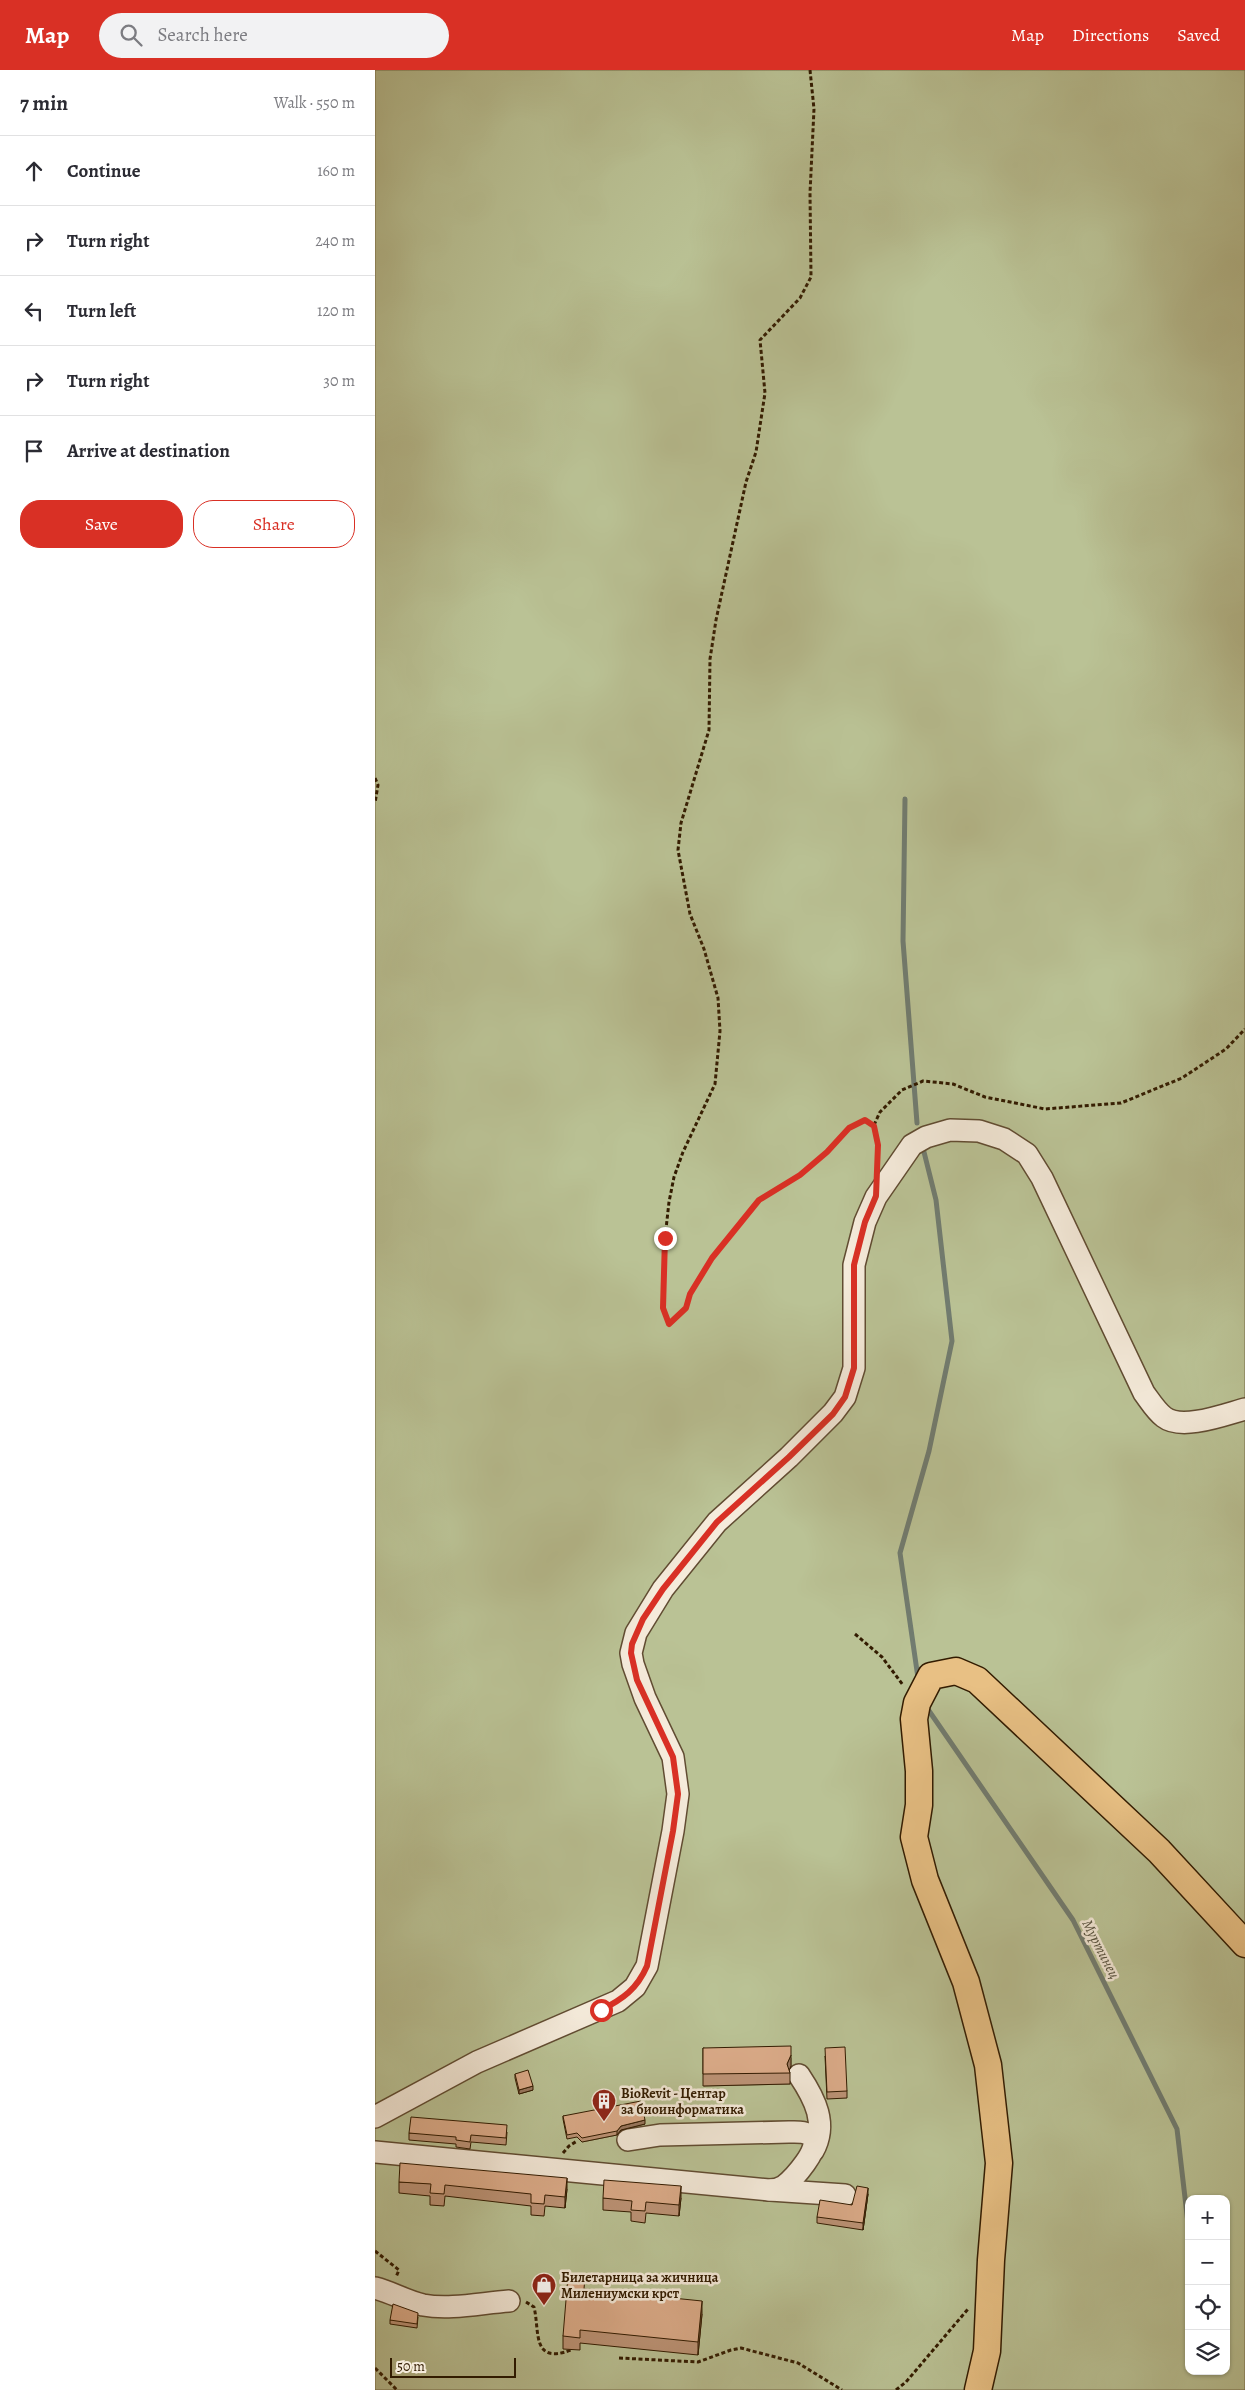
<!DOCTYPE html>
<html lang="en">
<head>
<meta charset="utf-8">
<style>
  :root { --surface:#fff; --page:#f2f2f3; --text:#2b2b33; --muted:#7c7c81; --line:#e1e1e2; --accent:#d93025 }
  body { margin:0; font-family:Alegreya,serif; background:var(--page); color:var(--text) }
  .controls { position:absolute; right:15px; bottom:15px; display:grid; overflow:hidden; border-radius:10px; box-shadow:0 1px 4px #0004 }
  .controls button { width:45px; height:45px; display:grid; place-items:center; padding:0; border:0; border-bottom:1px solid var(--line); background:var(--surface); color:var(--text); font:25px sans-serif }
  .scale { position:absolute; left:15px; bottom:12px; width:126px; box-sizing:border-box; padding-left:5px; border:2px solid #321b00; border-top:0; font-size:14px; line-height:18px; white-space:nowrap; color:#321b00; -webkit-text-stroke:4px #f5ebdb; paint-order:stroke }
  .stop { position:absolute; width:15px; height:15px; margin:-11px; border:4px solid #d93025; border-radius:50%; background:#fff }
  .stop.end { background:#d93025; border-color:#fff; box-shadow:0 1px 5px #0008 }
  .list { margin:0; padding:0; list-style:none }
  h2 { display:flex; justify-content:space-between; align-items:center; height:65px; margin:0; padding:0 20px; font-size:21px }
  h2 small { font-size:16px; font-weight:400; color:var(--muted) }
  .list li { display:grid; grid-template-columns:32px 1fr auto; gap:15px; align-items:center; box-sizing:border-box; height:70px; padding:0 20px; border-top:1px solid var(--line) }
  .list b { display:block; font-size:19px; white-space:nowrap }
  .list em { font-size:16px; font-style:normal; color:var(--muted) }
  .actions { display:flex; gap:10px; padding:15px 20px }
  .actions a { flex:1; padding:11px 0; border:1px solid var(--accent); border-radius:20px; text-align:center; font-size:18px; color:var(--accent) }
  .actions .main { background:var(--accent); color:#fff }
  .icon { flex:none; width:28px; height:28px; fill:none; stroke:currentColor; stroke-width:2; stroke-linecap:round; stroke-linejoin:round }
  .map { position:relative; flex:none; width:870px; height:2320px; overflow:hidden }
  header { display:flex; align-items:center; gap:30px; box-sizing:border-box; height:70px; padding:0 25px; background:var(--accent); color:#fff }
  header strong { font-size:24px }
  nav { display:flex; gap:28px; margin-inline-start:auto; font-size:18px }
  .search { width:350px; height:45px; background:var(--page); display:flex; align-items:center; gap:12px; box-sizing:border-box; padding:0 18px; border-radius:28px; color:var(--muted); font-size:19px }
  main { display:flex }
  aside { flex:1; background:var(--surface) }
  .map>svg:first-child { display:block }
  .green { fill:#bac295; stroke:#766e4a; fill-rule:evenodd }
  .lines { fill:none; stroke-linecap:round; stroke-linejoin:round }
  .stream { stroke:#717c70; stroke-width:5 }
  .minor-casing { stroke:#614c32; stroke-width:24 }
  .major-casing { stroke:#321b00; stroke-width:29 }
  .path { stroke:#321b00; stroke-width:3; stroke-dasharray:4 2.5; stroke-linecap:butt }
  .minor { stroke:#f5ebdb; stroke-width:21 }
  .major { stroke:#e8c084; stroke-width:26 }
  .wall { fill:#bc9376; stroke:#321b00 }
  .shaded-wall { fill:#997860; stroke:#321b00 }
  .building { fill:#dbab89; stroke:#321b00 }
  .route { stroke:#d93025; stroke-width:6 }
  .labels { text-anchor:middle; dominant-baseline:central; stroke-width:5; stroke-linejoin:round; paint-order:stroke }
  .poi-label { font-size:14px; font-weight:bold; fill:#321b00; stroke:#f5ebdb; text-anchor:start }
  .water-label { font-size:15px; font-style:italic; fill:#575341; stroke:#f5ebdb }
</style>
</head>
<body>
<header>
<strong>Map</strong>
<div class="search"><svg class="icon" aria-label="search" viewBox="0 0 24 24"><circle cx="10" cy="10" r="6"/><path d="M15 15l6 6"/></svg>Search here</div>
<nav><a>Map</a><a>Directions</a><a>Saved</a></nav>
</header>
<main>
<aside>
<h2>7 min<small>Walk · 550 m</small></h2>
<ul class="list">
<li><svg class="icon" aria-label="ahead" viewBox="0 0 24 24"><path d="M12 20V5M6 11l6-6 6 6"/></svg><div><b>Continue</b></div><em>160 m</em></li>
<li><svg class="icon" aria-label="right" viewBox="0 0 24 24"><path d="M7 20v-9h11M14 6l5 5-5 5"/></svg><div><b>Turn right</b></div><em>240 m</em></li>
<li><svg class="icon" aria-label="left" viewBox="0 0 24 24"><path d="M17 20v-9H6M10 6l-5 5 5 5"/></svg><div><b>Turn left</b></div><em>120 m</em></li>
<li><svg class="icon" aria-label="right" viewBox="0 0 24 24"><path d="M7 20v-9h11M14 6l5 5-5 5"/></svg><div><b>Turn right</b></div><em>30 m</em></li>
<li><svg class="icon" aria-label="arrive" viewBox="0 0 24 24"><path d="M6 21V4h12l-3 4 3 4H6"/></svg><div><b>Arrive at destination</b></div></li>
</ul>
<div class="actions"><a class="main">Save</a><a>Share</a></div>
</aside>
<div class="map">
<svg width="870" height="2320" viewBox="0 0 870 2320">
  <rect width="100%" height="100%" fill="#efe0c8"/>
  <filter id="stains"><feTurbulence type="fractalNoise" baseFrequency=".004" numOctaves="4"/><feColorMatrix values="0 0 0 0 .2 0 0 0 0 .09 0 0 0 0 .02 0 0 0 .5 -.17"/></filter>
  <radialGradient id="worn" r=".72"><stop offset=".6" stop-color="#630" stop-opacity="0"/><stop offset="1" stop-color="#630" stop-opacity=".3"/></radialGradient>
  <path class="green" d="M0,0H870V2320H0ZM416,1988V2014L329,2016ZM254,2057L252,2063L207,2072L202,2067ZM479,2122L493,2124L488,2160L476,2144ZM814,2129H851V2301H814Z"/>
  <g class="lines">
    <g class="stream">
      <path d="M530,729L528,871L542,1053"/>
      <path d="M543,1608L525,1483L554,1381L577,1271L561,1130L547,1074"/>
      <path d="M550,1635L698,1850L802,2059L814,2162"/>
    </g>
    <defs>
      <g id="minor">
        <path d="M424,2005C440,2029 453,2054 438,2081"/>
        <path d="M0,2047L102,1992L243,1931L260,1917L272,1896L298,1761L303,1724L298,1687L270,1628L258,1594L256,1583L261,1563L288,1519L342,1452L414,1387L458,1343L470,1327L479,1298V1195L490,1152L501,1127L537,1075L551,1067L575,1060L604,1061L629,1069L652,1084L667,1108L769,1323C775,1331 781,1341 789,1347C807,1361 851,1344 870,1339"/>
        <path d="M0,2082L394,2120C399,2120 404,2119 409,2116C418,2109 447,2078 437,2067C432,2061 422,2062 414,2062L285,2065L253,2070"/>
        <path d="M395,2120L470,2125"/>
        <path d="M0,2218C16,2222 31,2231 48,2235C75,2240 106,2233 134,2231"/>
      </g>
      <path id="major" d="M603,2320L612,2281L616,2190L624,2093L613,1995L591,1912L550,1810L539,1767L544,1735V1701L539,1649L542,1633L556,1606L581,1601L602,1610L784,1781L870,1874"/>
    </defs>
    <use href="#minor" class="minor-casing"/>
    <use href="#major" class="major-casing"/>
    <g class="path">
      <path d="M435,0L439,39L435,123L436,207L425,228L385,270L390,323L381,382L371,412L341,550L335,589L334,660L306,753L303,780L315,844L329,879L343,928L345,961L340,1014L308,1082L299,1107L294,1132L290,1168L288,1238L294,1254L311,1238L315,1224L337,1188L384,1130L425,1105L452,1082L474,1058L490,1050L499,1056L503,1075L502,1091"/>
      <path d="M0,708L3,715L0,733"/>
      <path d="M499,1055L505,1042L527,1020L548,1011L578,1014L610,1027L670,1039L746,1033L807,1008L851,979L870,959"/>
      <path d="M480,1564L507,1587L528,1615"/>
      <path d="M188,2083L194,2076L202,2071"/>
      <path d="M0,2181L24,2200L21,2207"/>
      <path d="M151,2232L159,2237C165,2261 156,2295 196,2280"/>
      <path d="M244,2288L323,2292L356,2280L366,2278L423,2293L467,2320"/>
      <path d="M0,2298L22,2320"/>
      <path d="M521,2320L531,2312L593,2239"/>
    </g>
    <use href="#minor" class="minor"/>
    <use href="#major" class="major"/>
  </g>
  <g class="wall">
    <path d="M328,1978L416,1996L414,2000L415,2003V2014L328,2016Z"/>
    <path d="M450,1986L472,2021V2028L452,2029Z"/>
    <path d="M140,2004L158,2020L144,2024L140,2008Z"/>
    <path d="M188,2046L270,2054L246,2060L242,2065L207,2072L202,2067L192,2069L188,2049Z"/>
    <path d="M132,2062L131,2075L96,2072L95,2079L81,2077V2074L34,2070V2063Z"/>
    <path d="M24,2112L192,2119L190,2138L170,2136L169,2146L156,2145V2136L70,2126L69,2136L55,2135V2126L24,2123Z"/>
    <path d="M493,2124L488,2160L442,2153V2147L477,2135Z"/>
    <path d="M228,2128H306L304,2146L271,2143L270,2153L256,2151V2142L228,2140Z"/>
    <path d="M210,2220L327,2244L323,2285L205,2273V2280L188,2279V2266Z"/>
    <path d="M43,2247L42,2258L15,2254V2250Z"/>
  </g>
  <g class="shaded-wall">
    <path d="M416,1985V1996L413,2003L412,1994Z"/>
    <path d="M158,2016V2020L144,2024V2020Z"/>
    <path d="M270,2050V2054L246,2060L242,2065V2061L246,2056Z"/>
    <path d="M192,2108V2119L190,2138V2127Z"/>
    <path d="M306,2116V2128L304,2146V2135Z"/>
    <path d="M493,2118V2124L488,2160V2153Z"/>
    <path d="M327,2231V2244L323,2285V2272Z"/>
  </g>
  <g class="building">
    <path d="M416,1976V1985L412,1994L415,2003L328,2004V1978Z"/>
    <path d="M470,1977L472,2021L452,2022L450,1978Z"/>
    <path d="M153,2000L158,2016L144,2020L140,2004Z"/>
    <path d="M266,2031L270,2050L246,2056L242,2061L207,2068L202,2063L192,2065L188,2046Z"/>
    <path d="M36,2047L132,2055L131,2068L96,2065L95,2072L81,2070V2067L34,2063Z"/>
    <path d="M25,2093L192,2108L190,2127L170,2125L169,2134L156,2133V2124L70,2115L69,2124L55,2123L56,2114L24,2112Z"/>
    <path d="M229,2110L306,2116L304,2135L271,2132L270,2141L256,2140L257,2131L228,2128Z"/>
    <path d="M482,2116L493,2118L488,2153L442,2147L445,2130L477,2135Z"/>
    <path d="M193,2206L210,2207L209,2219L327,2231L323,2272L205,2260V2268L188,2266Z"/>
    <path d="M18,2234L43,2243L42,2254L15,2250Z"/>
  </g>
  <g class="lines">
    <path class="route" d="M226,1940C248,1929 262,1919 272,1896L298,1761L303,1724L298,1687L262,1610L256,1583L257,1574L268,1549L288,1519L342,1452L414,1387L458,1344L470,1327L479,1298V1195L490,1152L501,1126L503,1075L499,1056L490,1050L474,1058L452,1082L425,1105L384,1130L337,1188L315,1224L311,1238L294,1254L288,1238L290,1168"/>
  </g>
  <defs>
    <symbol id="building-pin" viewBox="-11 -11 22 30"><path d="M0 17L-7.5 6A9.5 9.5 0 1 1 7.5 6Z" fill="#8f2418" stroke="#f5ebdb"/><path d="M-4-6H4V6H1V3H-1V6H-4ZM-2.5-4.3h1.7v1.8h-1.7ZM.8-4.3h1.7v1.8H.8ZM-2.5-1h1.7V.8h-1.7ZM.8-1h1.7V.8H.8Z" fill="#fff"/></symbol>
    <symbol id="shop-pin" viewBox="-11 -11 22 30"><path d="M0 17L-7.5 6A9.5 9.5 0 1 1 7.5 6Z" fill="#8f2418" stroke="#f5ebdb"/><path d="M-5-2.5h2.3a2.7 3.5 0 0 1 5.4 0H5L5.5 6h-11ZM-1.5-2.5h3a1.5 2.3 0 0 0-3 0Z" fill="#fff"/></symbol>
  </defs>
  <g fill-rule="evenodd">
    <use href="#building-pin" x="215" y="2017" width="28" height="38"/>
    <use href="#shop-pin" x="155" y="2201" width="28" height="38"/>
  </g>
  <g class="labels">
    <g class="poi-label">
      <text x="246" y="2023">BioRevit - Центар<tspan x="246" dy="16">за биоинформатика</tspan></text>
      <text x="186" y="2207">Билетарница за жичница<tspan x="186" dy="16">Милениумски крст</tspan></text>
    </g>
    <g class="water-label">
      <text transform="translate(726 1879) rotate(63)">Муртинец</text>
    </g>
  </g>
  <rect width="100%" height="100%" filter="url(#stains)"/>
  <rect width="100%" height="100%" fill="url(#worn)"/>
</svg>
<div class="controls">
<button>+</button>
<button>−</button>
<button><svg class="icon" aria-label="locate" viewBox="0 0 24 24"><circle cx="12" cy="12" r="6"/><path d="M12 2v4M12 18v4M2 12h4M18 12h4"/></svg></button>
<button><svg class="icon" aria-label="layers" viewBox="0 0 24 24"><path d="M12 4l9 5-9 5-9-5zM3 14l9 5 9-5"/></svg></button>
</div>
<div class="scale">50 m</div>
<div class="stop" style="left:226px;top:1940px"></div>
<div class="stop end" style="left:290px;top:1168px"></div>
</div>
</main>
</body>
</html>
